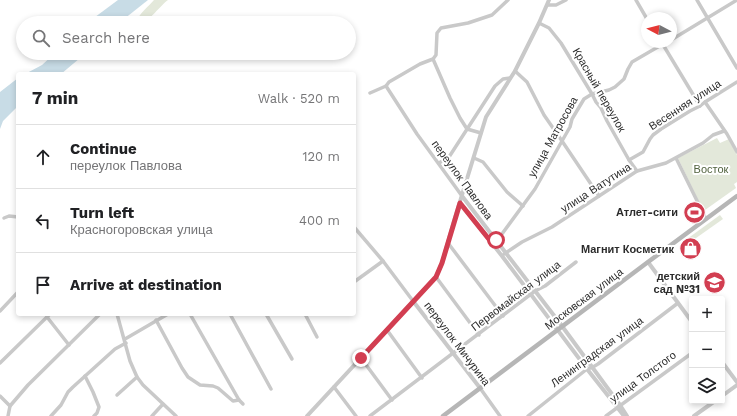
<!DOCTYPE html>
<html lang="en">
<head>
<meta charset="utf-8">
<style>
  :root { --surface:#fff; --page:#f2f2f2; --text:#202124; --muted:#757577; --line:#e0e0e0 }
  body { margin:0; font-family:"Work Sans",sans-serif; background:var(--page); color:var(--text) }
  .controls { position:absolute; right:12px; bottom:12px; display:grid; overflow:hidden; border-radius:4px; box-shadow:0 2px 6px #0003 }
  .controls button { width:36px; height:36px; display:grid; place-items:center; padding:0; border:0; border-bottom:1px solid var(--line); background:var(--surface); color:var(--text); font:20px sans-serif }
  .compass { position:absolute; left:641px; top:12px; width:36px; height:36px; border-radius:50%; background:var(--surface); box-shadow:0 2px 6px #0003; rotate:277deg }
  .stop { position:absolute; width:12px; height:12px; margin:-9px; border:3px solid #d23e51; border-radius:50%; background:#fff }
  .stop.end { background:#d23e51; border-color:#fff; box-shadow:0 1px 4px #0008 }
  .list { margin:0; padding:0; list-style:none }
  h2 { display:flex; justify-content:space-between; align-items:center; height:52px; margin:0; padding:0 16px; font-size:17px }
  h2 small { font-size:13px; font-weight:400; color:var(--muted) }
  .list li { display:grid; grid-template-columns:26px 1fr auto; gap:12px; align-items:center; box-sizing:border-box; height:64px; padding:0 16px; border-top:1px solid var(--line) }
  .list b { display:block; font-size:15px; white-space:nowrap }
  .list p { margin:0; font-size:13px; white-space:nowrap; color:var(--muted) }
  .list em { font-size:13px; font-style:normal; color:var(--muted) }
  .icon { flex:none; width:22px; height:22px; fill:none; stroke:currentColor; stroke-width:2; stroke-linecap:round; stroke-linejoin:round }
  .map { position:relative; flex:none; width:737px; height:416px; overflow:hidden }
  .search { position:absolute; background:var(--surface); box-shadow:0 2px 6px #0003; left:16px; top:16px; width:340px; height:44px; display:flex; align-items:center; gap:10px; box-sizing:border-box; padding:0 14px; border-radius:22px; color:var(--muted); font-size:15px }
  .panel { position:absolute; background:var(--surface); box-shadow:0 2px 6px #0003; left:16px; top:72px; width:340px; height:244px; border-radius:4px }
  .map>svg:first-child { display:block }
  .green { fill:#e3e8da }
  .water { fill:#c8dce6 }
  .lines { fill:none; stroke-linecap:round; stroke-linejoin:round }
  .minor { stroke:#c9c9c9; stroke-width:3.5 }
  .tertiary { stroke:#c9c9c9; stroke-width:4 }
  .secondary { stroke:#b6b6b6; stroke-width:4.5 }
  .route { stroke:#d23e51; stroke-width:5 }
  .labels { text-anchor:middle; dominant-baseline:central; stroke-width:4; stroke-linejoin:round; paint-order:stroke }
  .street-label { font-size:11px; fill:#2c2c2c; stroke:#fff }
  .park-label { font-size:11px; fill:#51623e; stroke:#fff }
  .poi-label { font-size:11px; font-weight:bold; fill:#2c2c2c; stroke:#fff; text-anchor:end }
</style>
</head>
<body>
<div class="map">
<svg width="737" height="416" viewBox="0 0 737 416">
  <rect width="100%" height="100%" fill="#fff"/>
  <g class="green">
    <path d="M154,0H168C161,5 149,21 142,23C139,24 138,22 136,21C141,12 148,7 154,0Z"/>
    <path d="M717,138L720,143L729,139L737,155V182L734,184L736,188L705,210L699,202L678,158Z"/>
    <path d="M720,215L723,219L689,243L687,239Z"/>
  </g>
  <g class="water">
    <path d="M118,0H148L119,23H87Z"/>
    <path d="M55,53H86L61,74H25L42,65Z"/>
    <path d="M18,78V106L3,121L0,129V92Z"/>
  </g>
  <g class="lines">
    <g class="minor">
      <path d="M636,0L647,19"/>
      <path d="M697,0L737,68"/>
      <path d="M548,5H556L566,0"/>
      <path d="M539,23L549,28L561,43L592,94L596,102L601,108L607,121L629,160L637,171"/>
      <path d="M671,40L737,0"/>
      <path d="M662,43L700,106"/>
      <path d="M433,59L450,98L460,118L467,129L481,133"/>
      <path d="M515,71L527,82L544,115L562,141L599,196"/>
      <path d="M386,86L417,134L462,196"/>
      <path d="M370,93L386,86L389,82L420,64L433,59L436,55L437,33L441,28L468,23L492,15L508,0"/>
      <path d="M705,102L727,134L737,152"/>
      <path d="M474,158L483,162L507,192L523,206"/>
      <path d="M676,158L706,219"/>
      <path d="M629,160L643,152L650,139L653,135L661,129L690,111L700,106L705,102L737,82"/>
      <path d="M439,163L449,157L495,86L503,79L510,78"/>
      <path d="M4,218L9,216L18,217"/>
      <path d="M354,227L383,261L413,301"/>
      <path d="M448,243L503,316"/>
      <path d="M492,243L499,238L535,189L562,141L570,127L572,119L584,99L592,94L609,90L615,87L624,79L628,69L632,62L663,44"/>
      <path d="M504,254L522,242L552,227L637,171L666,163L703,143L713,135L724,131"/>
      <path d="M436,277L479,335"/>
      <path d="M354,282L383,261"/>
      <path d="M0,311L18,292"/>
      <path d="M117,314L130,361L137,377L143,385L176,416"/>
      <path d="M190,314L239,400L243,404"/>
      <path d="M230,314L271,389"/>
      <path d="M266,314L292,359"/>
      <path d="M305,314L317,337"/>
      <path d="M47,317L69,345"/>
      <path d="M156,320L182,368L188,377L200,385L213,386L218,388L233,401L239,400"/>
      <path d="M387,330L422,378"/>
      <path d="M125,339L168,314"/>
      <path d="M361,358L392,400"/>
      <path d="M0,363L50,314"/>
      <path d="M85,376L93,392L99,407L97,413L94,416"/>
      <path d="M334,387L356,416"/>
      <path d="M480,388L500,416"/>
      <path d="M117,395L137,377"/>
      <path d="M0,396L10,406"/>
      <path d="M8,416L10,406L28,385L100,314"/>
      <path d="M51,416L61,405L68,392L73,387L115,349L126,343"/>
      <path d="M152,416L163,404"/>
      <path d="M370,416L535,291L545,286L576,262"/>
      <path d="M528,416L587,369L593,367L598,364L678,303"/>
      <path d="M606,416L692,353"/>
    </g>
    <g class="tertiary">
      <path d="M462,196L559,322L620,405L627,416"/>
      <path d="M460,203L502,256L587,369L624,416"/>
      <path d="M648,262L692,322"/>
      <path d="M413,301L480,388"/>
      <path d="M722,362L737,382"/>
      <path d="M722,396L737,385"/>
      <path d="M307,416L436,277L442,263L454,221L486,117L515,71L539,23L549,0"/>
      <path d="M694,416L715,401"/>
    </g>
    <path class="secondary" d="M443,416L648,262L737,196"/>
  </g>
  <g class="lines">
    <path class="route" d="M361,358L436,277L442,263L460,203L492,243L496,240"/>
  </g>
  <defs>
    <symbol id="stadium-disc" viewBox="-11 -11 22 22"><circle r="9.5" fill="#d23e51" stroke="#fff"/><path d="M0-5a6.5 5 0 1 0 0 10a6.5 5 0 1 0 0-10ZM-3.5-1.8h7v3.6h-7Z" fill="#fff"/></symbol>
    <symbol id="shop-disc" viewBox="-11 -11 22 22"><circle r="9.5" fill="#d23e51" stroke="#fff"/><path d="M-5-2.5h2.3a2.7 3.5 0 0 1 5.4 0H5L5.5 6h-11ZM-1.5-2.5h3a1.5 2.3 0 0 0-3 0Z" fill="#fff"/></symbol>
    <symbol id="school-disc" viewBox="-11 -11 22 22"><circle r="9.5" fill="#d23e51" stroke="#fff"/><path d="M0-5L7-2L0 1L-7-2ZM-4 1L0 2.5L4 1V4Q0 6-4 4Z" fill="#fff"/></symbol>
  </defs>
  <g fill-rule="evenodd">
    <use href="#stadium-disc" x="682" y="200" width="25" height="25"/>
    <use href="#shop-disc" x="678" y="236" width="25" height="25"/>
    <use href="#school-disc" x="702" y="270" width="25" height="25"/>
  </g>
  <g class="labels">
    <g class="street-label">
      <text transform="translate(599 90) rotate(60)">Красный переулок</text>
      <text transform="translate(685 105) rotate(-33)">Весенняя улица</text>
      <text transform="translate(553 137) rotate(-61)">улица Матросова</text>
      <text transform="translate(462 180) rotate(54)">переулок Павлова</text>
      <text transform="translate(596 188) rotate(-33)">улица Ватутина</text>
      <text transform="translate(516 296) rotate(-37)">Первомайская улица</text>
      <text transform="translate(584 299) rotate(-37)">Московская улица</text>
      <text transform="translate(457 344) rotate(53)">переулок Мичурина</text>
      <text transform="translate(597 352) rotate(-36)">Ленинградская улица</text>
      <text transform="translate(643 377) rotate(-36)">улица Толстого</text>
    </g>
    <g class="park-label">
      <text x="711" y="169">Восток</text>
    </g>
    <g class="poi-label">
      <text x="678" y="212">Атлет-сити</text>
      <text x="674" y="249">Магнит Косметик</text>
      <text x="700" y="276">детский<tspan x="700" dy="13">сад №31</tspan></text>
    </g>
  </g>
</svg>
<div class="controls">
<button>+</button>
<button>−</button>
<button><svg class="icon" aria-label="layers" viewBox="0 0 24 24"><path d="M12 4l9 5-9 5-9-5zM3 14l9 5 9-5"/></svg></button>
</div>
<svg class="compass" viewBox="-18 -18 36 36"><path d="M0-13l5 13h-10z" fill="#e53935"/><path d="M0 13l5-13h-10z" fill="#757577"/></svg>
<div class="stop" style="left:496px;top:240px"></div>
<div class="stop end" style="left:361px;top:358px"></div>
<div class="search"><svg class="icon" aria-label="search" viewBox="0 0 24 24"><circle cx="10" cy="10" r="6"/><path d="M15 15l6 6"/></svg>Search here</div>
<section class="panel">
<h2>7 min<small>Walk · 520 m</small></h2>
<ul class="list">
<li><svg class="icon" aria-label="ahead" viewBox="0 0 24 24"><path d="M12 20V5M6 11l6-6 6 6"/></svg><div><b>Continue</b><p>переулок Павлова</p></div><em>120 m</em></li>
<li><svg class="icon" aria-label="left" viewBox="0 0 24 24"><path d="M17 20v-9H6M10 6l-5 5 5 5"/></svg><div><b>Turn left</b><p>Красногоровская улица</p></div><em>400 m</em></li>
<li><svg class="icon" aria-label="arrive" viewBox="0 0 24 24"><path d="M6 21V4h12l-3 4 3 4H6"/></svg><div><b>Arrive at destination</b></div></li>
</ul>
</section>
</div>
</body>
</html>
